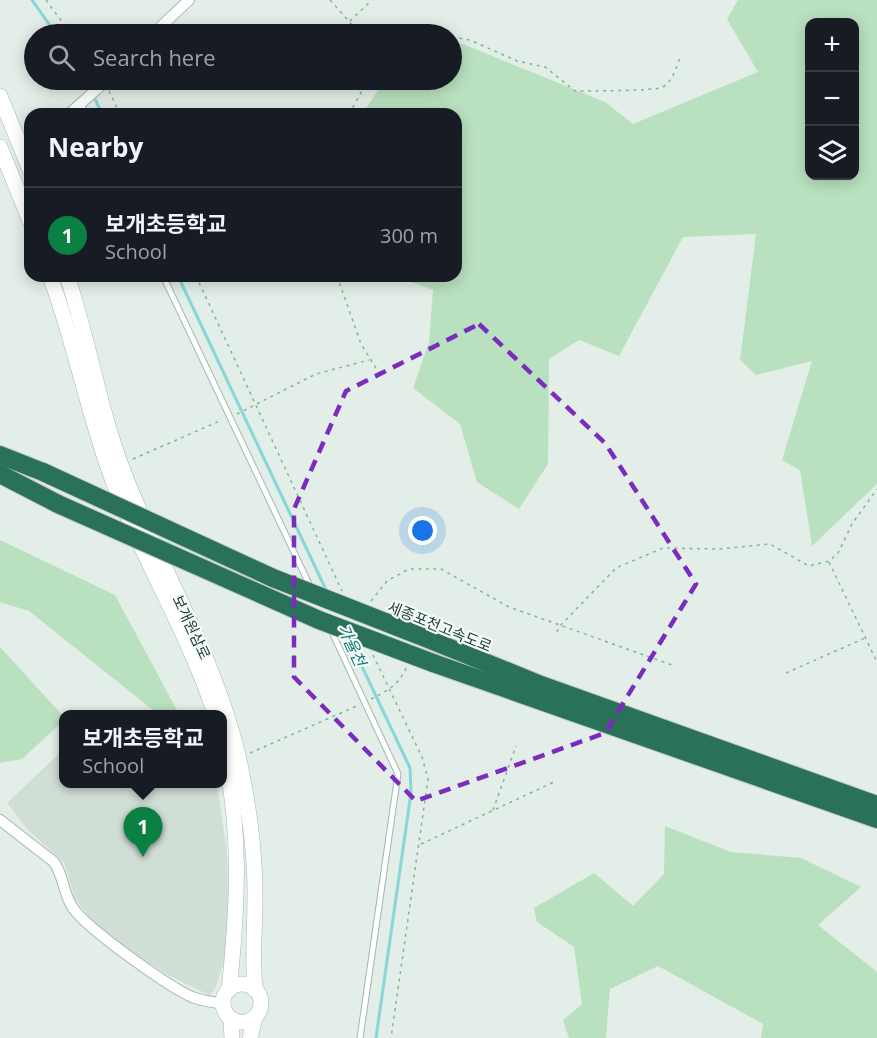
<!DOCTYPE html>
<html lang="en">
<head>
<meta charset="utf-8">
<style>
  :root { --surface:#171b24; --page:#20242c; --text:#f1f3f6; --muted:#9ea1a6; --line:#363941; --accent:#0b8043 }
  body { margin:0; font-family:"Open Sans","Noto Sans KR",sans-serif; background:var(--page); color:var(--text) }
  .controls { position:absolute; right:18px; top:18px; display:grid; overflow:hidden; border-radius:12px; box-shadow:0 3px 15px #0003 }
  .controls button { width:54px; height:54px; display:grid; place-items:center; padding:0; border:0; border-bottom:2px solid var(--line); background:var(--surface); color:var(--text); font:30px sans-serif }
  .you { position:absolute; left:423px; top:531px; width:21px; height:21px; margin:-15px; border:4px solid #fff; border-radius:50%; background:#1a73e8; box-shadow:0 0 0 9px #1a73e833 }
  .badge { display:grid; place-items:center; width:39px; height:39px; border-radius:50%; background:var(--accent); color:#fff; font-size:20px; font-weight:700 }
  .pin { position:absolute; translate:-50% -50px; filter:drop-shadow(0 2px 3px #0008) }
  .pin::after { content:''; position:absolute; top:32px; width:21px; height:18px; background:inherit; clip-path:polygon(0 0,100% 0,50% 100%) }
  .popup { position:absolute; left:59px; top:710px; width:168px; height:78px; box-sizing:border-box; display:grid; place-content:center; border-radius:12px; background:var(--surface); filter:drop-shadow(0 2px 4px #0005); font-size:20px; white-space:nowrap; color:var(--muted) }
  .popup b { font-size:22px; color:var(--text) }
  .popup::after { content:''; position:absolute; left:50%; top:100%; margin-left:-12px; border:12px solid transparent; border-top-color:var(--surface) }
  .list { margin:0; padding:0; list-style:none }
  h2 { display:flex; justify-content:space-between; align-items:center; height:78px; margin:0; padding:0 24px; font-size:26px }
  h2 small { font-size:20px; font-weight:400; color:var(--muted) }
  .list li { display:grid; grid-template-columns:39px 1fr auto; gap:18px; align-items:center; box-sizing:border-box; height:96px; padding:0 24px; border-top:2px solid var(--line) }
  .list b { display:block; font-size:22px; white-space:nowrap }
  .list p { margin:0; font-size:20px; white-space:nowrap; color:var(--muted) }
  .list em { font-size:20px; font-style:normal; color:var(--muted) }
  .icon { flex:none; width:33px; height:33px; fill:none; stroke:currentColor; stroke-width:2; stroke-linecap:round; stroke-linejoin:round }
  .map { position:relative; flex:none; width:877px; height:1038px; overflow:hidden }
  .search { position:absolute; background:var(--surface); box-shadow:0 3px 15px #0003; left:24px; top:24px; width:438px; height:66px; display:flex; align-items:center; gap:15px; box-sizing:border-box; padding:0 21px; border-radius:33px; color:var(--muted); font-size:22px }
  .panel { position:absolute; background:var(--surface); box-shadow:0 3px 15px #0003; left:24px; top:108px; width:438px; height:174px; border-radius:18px }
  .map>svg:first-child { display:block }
  .built { fill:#d0ded6 }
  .green { fill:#b9e1bf; fill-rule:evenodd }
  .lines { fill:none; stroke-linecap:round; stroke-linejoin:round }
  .stream { stroke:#85d7d8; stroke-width:3 }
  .service-casing { stroke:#a4b7ae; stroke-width:7 }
  .minor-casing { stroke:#a4b7ae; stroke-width:12 }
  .secondary-casing { stroke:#a0bbae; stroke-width:16 }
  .motorway-casing { stroke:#c1cac6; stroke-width:20 }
  .path { stroke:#80b59d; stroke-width:1.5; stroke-dasharray:3 4.5; stroke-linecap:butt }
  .service { stroke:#fff; stroke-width:5 }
  .minor { stroke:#fff; stroke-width:10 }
  .secondary { stroke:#fff; stroke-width:15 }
  .motorway { stroke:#297158; stroke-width:18 }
  .motorway-bridge-casing { stroke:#c1cac6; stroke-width:20; stroke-linecap:butt }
  .motorway-bridge { stroke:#297158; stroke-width:18 }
  .marked { fill:none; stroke:#7b2cbf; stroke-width:4.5; stroke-dasharray:12 8; stroke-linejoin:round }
  .labels { text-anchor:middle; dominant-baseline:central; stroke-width:4.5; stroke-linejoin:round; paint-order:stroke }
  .street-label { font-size:15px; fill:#204134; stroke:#f4faf6 }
  .water-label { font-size:16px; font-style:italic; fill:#147a7e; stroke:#f4faf6 }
</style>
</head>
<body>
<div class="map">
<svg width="877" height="1038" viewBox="0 0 877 1038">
  <rect width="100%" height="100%" fill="#e2eee7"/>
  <path class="built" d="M63,750V784H217L227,853L229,945L215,989L209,995L166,974L103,934L75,899L64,862L30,832L7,803Z"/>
  <g class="green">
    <path d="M738,0H877V484L812,546L800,470L782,460L812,361L756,375L740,360L756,234L683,237L619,356L579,340L549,359L548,464L519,509L477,482L460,424L413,388L429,342L433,290L395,276H456V114H362L385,80H452V47L463,44L605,102L633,124L758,72L727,19ZM854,22V176H810V22Z"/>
    <path d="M0,540L115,595L178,712L174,714H158L29,611L0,602Z"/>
    <path d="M0,647L63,716V721L22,759L0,763Z"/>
    <path d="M665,826L731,852L801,858L861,887L818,925L877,972V1038H761L763,1024L658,966L610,989L606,1038H569L563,1020L582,1004L574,947L537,922L534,908L594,873L633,906L664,874Z"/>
  </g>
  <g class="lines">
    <g class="stream">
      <path d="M32,0L56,34"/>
      <path d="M86,80L102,114"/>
      <path d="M178,276L327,592"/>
      <path d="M349,639L410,768L411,793L376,1038"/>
    </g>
    <defs>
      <g id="service">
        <path d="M81,103L86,114"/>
        <path d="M163,276L310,586"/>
        <path d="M331,630L398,774L360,1038"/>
      </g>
      <g id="minor">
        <path d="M153,34L189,0"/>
        <path d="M69,114L107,80"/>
        <path d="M0,820L54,862C64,876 63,894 73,908C86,928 169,987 192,997C202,1001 214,1002 224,1004"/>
      </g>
      <g id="secondary">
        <path d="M0,96L30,170"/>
        <path d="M0,147L30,221"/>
        <path d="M50,276C75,343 88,415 113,481C143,560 189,634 215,714"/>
        <path d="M67,276C89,340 99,409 124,473C160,568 214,655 238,755C248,800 255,848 255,894C255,927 252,958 255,990"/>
        <path d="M222,742C242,825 238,906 229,990"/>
        <circle cx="242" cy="1003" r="19"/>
        <path d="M231,1019L232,1038"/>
        <path d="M250,1038L255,1017"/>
      </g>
      <g id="motorway">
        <path d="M0,455L43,472"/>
        <path d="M0,474L58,504"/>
        <path d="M418,635L541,685L877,805"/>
        <path d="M433,663L877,819"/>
      </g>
    </defs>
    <use href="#service" class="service-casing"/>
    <use href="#minor" class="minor-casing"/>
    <use href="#secondary" class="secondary-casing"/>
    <use href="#motorway" class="motorway-casing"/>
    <g class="path">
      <path d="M46,0L71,34"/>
      <path d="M330,0L360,34"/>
      <path d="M350,21L372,0"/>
      <path d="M452,37L470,40L517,61L545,67L575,91C587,91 658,91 663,87C673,81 677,65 681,55"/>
      <path d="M109,91L120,114"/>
      <path d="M349,114L368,80"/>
      <path d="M196,276L342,591"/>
      <path d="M337,276L361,344L379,373"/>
      <path d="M237,414L316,374L369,360"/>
      <path d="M133,459L222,420"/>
      <path d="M829,562L877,662"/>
      <path d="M371,601L387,581L409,569H441L509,607L672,665"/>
      <path d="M557,632L559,627L616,568L663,548L719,549L770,544L809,566L829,561L838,553L852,524L877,489"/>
      <path d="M373,655L422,757L428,779L391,1038"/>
      <path d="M786,673L865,638"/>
      <path d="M371,699C387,691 399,685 406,668"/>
      <path d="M250,753L359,705"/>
      <path d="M493,810L516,746"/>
      <path d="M421,844L556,781"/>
    </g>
    <use href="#service" class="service"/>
    <use href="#minor" class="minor"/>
    <use href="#secondary" class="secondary"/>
    <use href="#motorway" class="motorway"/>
    <defs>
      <g id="motorway-bridge">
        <path d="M43,472L273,578L418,635"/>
        <path d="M58,504L319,620L433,663"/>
      </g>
    </defs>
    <use href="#motorway-bridge" class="motorway-bridge-casing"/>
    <use href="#motorway-bridge" class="motorway-bridge"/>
  </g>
  <path class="marked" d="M479,324L605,443L696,584L605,733L416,801L294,677V509L346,391Z"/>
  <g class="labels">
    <g class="street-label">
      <text transform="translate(440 626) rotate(22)">세종포천고속도로</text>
      <text transform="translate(192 627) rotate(65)">보개원삼로</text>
    </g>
    <g class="water-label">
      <text transform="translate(352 645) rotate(65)">가율천</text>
    </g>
  </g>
</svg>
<div class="controls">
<button>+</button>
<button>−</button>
<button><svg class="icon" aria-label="layers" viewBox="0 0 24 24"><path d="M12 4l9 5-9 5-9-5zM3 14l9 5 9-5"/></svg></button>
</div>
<div class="you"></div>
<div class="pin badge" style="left:143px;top:857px">1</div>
<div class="popup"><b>보개초등학교</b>School</div>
<div class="search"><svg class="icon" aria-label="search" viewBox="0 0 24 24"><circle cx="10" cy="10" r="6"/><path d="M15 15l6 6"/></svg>Search here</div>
<section class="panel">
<h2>Nearby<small></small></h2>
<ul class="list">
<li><span class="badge">1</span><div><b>보개초등학교</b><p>School</p></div><em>300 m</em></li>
</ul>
</section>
</div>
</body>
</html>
